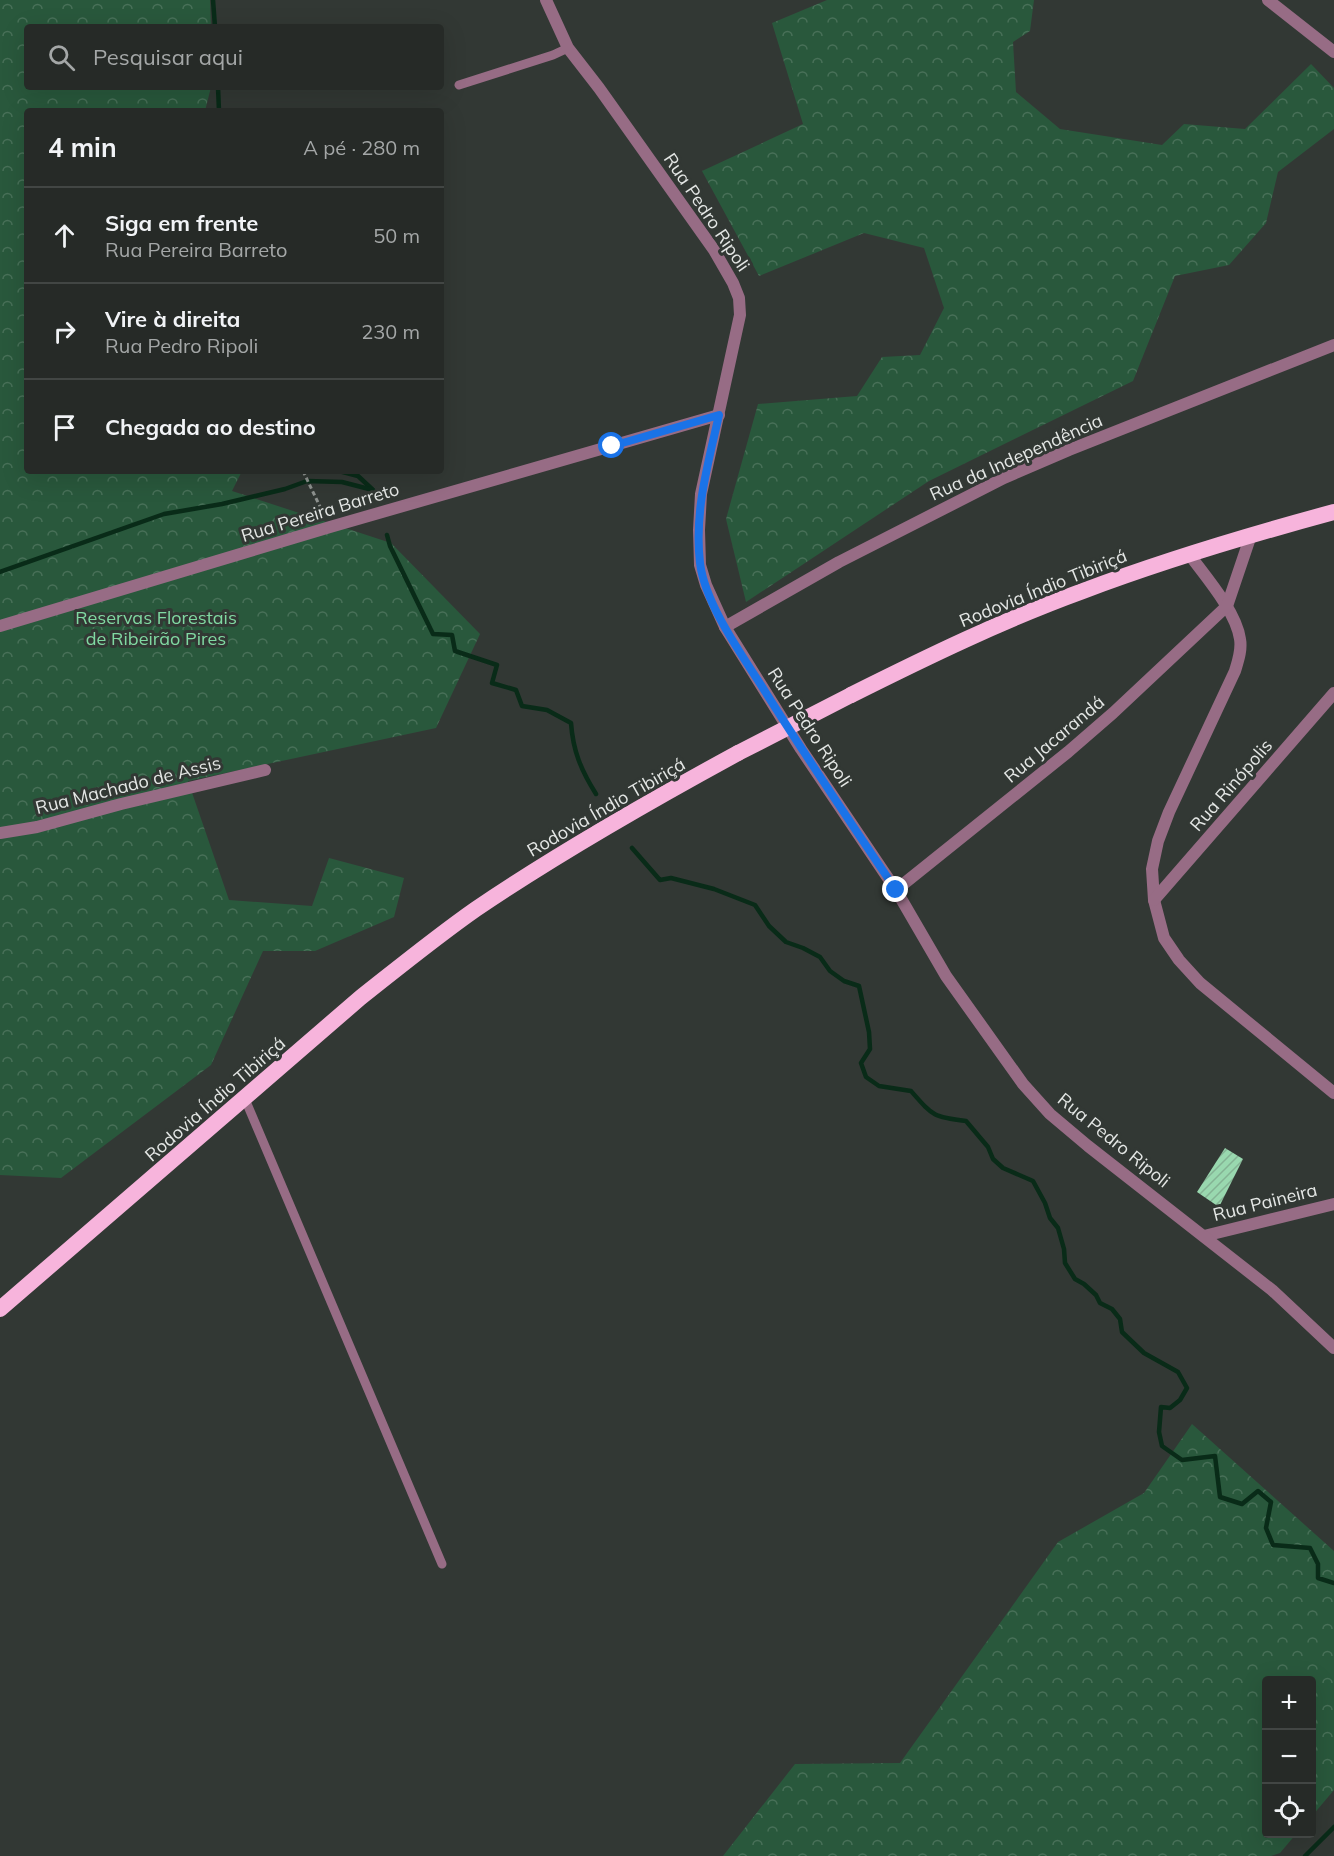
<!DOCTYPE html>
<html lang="pt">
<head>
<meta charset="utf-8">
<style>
  :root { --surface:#262a27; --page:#323633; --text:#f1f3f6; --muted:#a4a7a7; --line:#424644 }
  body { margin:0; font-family:Mulish,sans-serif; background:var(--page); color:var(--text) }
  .controls { position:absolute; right:18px; bottom:18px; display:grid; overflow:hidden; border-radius:6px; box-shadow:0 6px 24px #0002 }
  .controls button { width:54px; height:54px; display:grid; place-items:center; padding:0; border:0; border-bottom:2px solid var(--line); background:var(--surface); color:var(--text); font:30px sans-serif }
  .stop { position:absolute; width:18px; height:18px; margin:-14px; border:4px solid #1a73e8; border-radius:50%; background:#fff }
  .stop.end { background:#1a73e8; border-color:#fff; box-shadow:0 2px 6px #0008 }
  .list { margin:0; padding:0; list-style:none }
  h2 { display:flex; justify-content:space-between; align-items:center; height:78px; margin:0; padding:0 24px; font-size:26px }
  h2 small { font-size:20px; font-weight:400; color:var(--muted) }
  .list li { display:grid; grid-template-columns:39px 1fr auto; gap:18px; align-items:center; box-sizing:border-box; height:96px; padding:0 24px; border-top:2px solid var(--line) }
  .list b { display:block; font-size:22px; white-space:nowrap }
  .list p { margin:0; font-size:20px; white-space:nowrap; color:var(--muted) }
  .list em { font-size:20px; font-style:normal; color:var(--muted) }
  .icon { flex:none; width:33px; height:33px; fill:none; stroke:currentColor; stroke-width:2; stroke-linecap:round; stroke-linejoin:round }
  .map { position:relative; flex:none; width:1334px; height:1856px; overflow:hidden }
  .search { position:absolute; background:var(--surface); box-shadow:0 6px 24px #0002; left:24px; top:24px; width:420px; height:66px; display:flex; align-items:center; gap:15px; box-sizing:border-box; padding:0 21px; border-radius:6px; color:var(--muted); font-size:22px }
  .panel { position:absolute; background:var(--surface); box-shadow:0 6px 24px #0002; left:24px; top:108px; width:420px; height:366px; border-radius:6px }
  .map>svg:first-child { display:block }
  .forest { fill:url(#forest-crowns) }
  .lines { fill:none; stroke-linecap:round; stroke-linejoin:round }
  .stream { stroke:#092b18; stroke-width:4.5 }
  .building { fill:url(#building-hatch) }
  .path { stroke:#8e928f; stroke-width:3; stroke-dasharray:4.5 3; stroke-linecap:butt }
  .service { stroke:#976c85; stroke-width:9 }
  .minor { stroke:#976c85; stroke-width:12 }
  .tertiary { stroke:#976c85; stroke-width:12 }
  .trunk { stroke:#f7b4dc; stroke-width:16 }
  .trunk-bridge { stroke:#f7b4dc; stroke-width:16 }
  .route { stroke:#1a73e8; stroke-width:8 }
  .labels { text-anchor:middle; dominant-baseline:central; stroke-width:6; stroke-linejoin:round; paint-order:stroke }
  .street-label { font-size:18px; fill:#e4e7e5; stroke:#323834 }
  .park-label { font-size:18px; fill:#80d9a2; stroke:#323834 }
</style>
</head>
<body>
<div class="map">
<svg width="1334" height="1856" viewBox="0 0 1334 1856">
  <defs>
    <pattern id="forest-crowns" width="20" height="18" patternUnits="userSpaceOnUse" patternTransform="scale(1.5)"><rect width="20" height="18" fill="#29583c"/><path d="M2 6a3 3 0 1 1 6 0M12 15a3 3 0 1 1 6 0" fill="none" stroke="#487058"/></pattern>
    <pattern id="building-hatch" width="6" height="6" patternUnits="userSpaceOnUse" patternTransform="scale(1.5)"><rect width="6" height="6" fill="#99d8af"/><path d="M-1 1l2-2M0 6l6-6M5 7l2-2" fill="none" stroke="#84b394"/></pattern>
  </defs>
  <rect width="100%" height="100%" fill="#323834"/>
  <g class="forest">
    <path d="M0,0H210L211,27H27V87H211L205,111H27V471H242L232,491L391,543L480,634L436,728L188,781L229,900L312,906L329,858L404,878L394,917L315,951H263L211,1065L61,1178L0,1175Z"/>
    <path d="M827,0H1034L1030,31L1013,42L1016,92L1060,129L1162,145L1184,124L1245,129L1311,64L1334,88V129L1278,172L1266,223L1229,265L1175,276L1133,381L929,481L746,602L726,519L758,404L857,396L882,357L920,355L944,308L924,248L864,233L759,276L702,171L803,124L772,23Z"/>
    <path d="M1192,1424L1334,1551V1790L1312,1816V1680H1266V1834H1296L1280,1853L1271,1856H723L795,1764L900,1763L1058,1542L1144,1493Z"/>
  </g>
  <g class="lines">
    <g class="stream">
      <path d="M213,0L215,27"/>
      <path d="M218,87L219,111"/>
      <path d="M339,471L358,476L372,489"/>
      <path d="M387,535L390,546L433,634L452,635L455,651L497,665L492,683L516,690L522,706L547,710L571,723C573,751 581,770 596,794"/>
      <path d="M0,572L164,514L222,504L285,489L307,481L342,482L373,490L376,495"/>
      <path d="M632,848L660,880L671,878L714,889L755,905L769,926L786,942L803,948L820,957L830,971L844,981L859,986L869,1032L870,1049L861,1063L866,1077L879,1086L911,1091C933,1116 933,1117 966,1121L988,1147L993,1159L1003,1168L1033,1181L1045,1203L1050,1218L1058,1228L1064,1249L1065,1263L1075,1279L1084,1284L1096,1295L1100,1303L1112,1309L1120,1319L1122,1332L1144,1353L1178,1372L1187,1388L1180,1400L1170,1408L1161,1407L1159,1432L1162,1446L1182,1460L1215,1456L1220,1497L1242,1504L1258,1491L1271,1502L1266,1528L1273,1545L1310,1548L1318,1564V1578L1334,1583"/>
      <path d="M1305,1856L1334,1827"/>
    </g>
  </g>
  <path class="building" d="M1225,1148L1243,1159L1219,1207L1197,1192Z"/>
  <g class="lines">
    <path class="path" d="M303,471L324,515"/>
    <g class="service">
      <path d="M459,85L553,55L568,48"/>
      <path d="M245,1099L442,1564"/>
    </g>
    <g class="minor">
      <path d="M1268,0L1334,52"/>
      <path d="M1189,554C1205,576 1236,611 1240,639C1242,650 1238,661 1235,671L1169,812L1158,841L1152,869L1154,900L1164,938L1179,960L1200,983L1334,1093"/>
      <path d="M0,626L330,527L719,415"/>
      <path d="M725,627L839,562L1004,478L1069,450L1334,345"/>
      <path d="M0,833L37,827L121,804L265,770"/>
      <path d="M896,890L1068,752L1113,713L1227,606L1251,535"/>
      <path d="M1154,900L1334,693"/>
      <path d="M1204,1236L1334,1204"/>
    </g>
    <path class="tertiary" d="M546,0L568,48L599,88L714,250L733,283L739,298L740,315L701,494L699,530L700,565L706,585L725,627L801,749L896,890L946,976L1023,1084L1050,1114L1088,1146L1272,1290L1334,1348"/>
    <g class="trunk">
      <path d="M851,695C927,657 1003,620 1083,591C1165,560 1249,535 1334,512"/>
      <path d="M0,1309L360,998C398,968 436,937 476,909C560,852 648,802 738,753"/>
    </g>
    <path class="trunk-bridge" d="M738,753L851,695"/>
  </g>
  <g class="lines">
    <path class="route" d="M612,446L719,415C708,464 694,512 700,563C705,603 739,651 761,685C804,754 850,822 896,890"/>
  </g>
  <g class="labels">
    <g class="street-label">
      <text transform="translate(707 212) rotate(56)">Rua Pedro Ripoli</text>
      <text transform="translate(1016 457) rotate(-24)">Rua da Independência</text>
      <text transform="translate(320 512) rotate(-17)">Rua Pereira Barreto</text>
      <text transform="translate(1043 588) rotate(-22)">Rodovia Índio Tibiriçá</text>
      <text transform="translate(810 727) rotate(57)">Rua Pedro Ripoli</text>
      <text transform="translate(1054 739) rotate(-40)">Rua Jacarandá</text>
      <text transform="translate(128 785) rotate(-14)">Rua Machado de Assis</text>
      <text transform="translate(1231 785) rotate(-49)">Rua Rinópolis</text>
      <text transform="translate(606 807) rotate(-30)">Rodovia Índio Tibiriçá</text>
      <text transform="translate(215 1099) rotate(-41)">Rodovia Índio Tibiriçá</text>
      <text transform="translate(1114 1140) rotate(39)">Rua Pedro Ripoli</text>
      <text transform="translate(1265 1202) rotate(-14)">Rua Paineira</text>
    </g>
    <g class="park-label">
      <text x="156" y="617">Reservas Florestais<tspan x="156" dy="21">de Ribeirão Pires</tspan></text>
    </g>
  </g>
</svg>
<div class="controls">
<button>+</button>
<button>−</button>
<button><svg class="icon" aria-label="locate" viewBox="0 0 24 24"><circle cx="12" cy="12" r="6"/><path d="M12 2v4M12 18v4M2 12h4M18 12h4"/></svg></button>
</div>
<div class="stop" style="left:612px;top:446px"></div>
<div class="stop end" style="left:896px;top:890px"></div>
<div class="search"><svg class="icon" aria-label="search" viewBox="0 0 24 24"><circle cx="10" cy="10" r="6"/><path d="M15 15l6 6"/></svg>Pesquisar aqui</div>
<section class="panel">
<h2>4 min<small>A pé · 280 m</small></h2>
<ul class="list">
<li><svg class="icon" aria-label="ahead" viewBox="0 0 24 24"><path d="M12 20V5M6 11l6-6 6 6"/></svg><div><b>Siga em frente</b><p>Rua Pereira Barreto</p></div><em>50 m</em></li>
<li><svg class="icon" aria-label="right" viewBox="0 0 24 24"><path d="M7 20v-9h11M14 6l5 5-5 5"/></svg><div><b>Vire à direita</b><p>Rua Pedro Ripoli</p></div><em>230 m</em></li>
<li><svg class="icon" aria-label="arrive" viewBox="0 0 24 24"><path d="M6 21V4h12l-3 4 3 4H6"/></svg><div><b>Chegada ao destino</b></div></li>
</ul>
</section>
</div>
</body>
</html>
